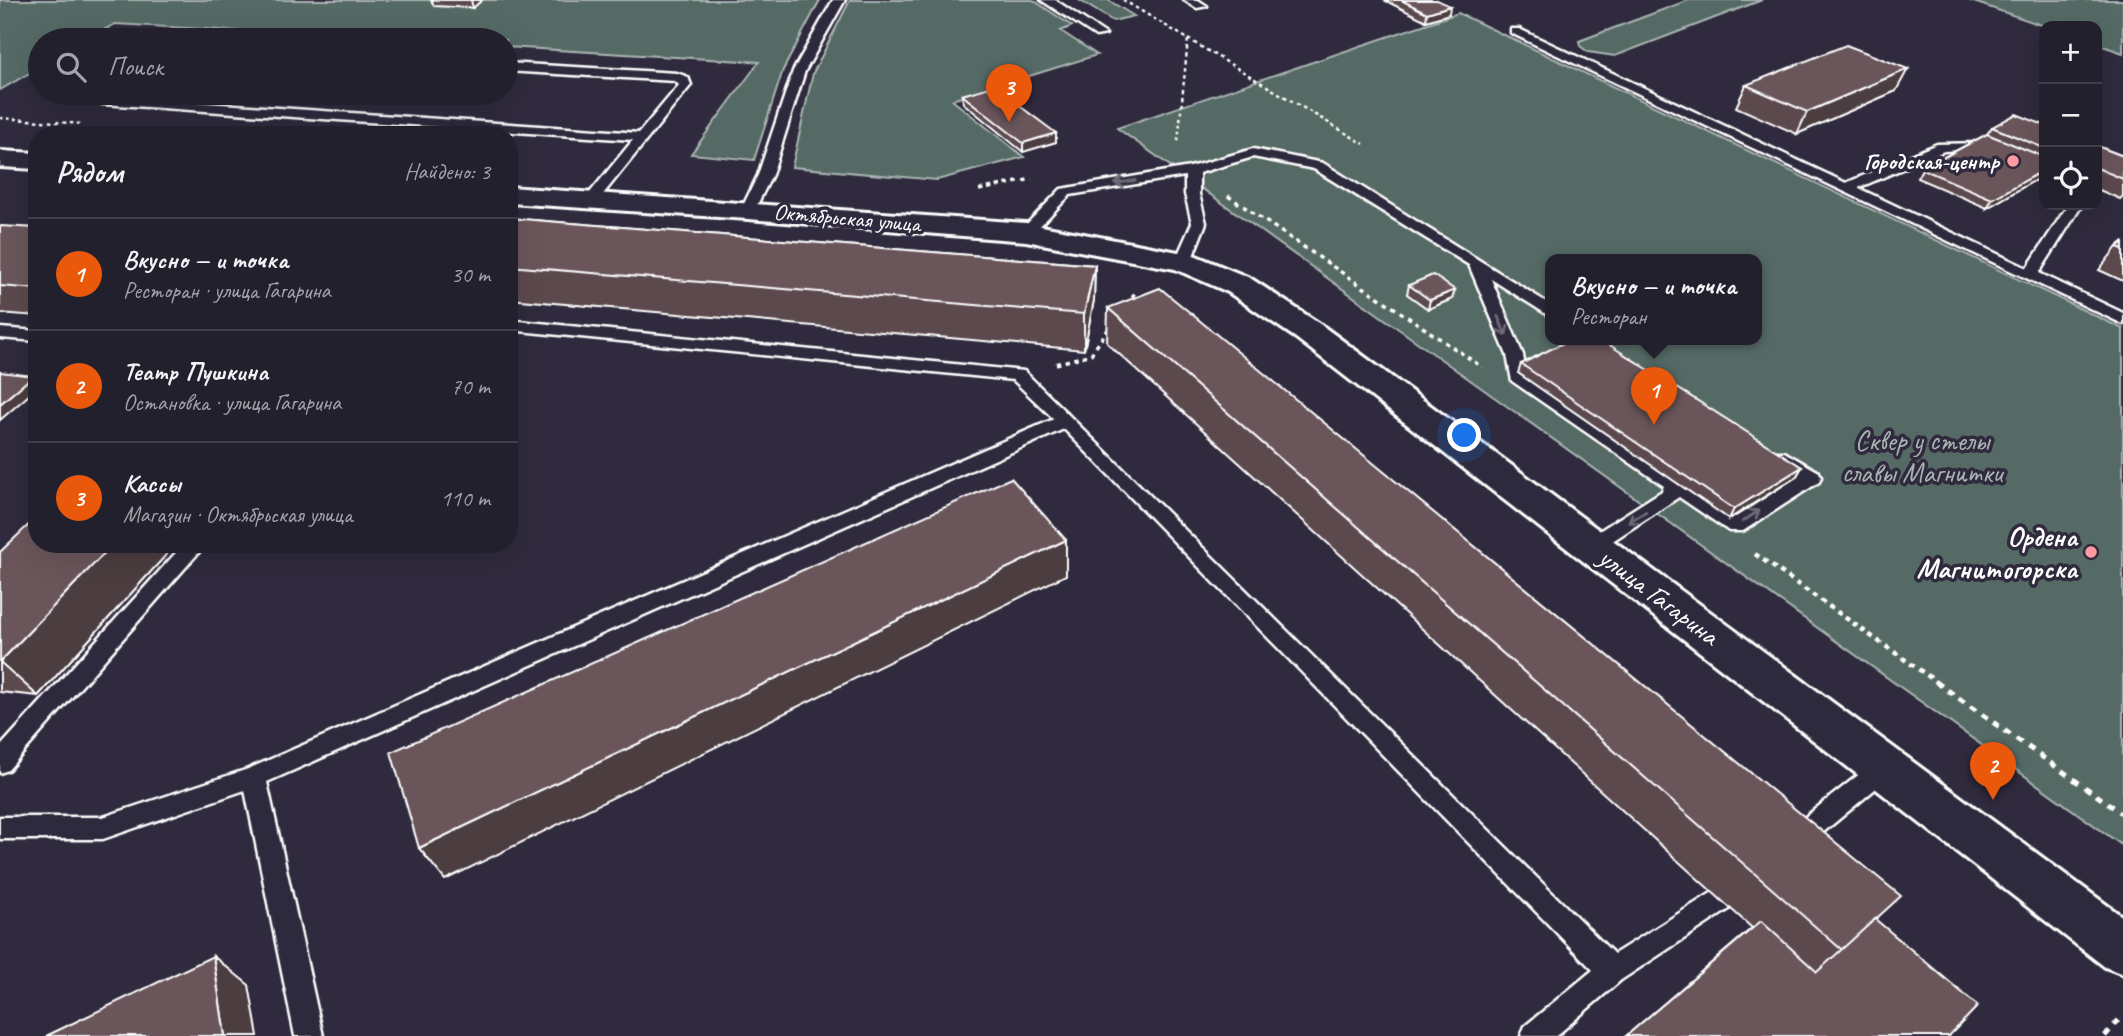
<!DOCTYPE html>
<html lang="ru">
<head>
<meta charset="utf-8">
<style>
  :root { --surface:#23202e; --page:#2f2d3a; --text:#f1f3f6; --muted:#a3a3aa; --line:#403e4a; --accent:#ea580c }
  body { margin:0; font-family:Caveat,sans-serif; background:var(--page); color:var(--text) }
  .controls { position:absolute; right:21px; top:21px; display:grid; overflow:hidden; border-radius:14px; box-shadow:0 7px 28px #0002 }
  .controls button { width:63px; height:63px; display:grid; place-items:center; padding:0; border:0; border-bottom:2px solid var(--line); background:var(--surface); color:var(--text); font:35px sans-serif }
  .you { position:absolute; left:1465px; top:436px; width:24px; height:24px; margin:-18px; border:5px solid #fff; border-radius:50%; background:#1a73e8; box-shadow:0 0 0 10px #1a73e833 }
  .badge { display:grid; place-items:center; width:46px; height:46px; border-radius:50%; background:var(--accent); color:#fff; font-size:23px; font-weight:700 }
  .pin { position:absolute; translate:-50% -58px; filter:drop-shadow(0 2px 4px #0008) }
  .pin::after { content:''; position:absolute; top:37px; width:24px; height:21px; background:inherit; clip-path:polygon(0 0,100% 0,50% 100%) }
  .popup { position:absolute; left:1545px; top:254px; width:217px; height:91px; box-sizing:border-box; display:grid; place-content:center; border-radius:14px; background:var(--surface); filter:drop-shadow(0 2px 5px #0005); font-size:23px; white-space:nowrap; color:var(--muted) }
  .popup b { font-size:26px; color:var(--text) }
  .popup::after { content:''; position:absolute; left:50%; top:100%; margin-left:-14px; border:14px solid transparent; border-top-color:var(--surface) }
  .list { margin:0; padding:0; list-style:none }
  h2 { display:flex; justify-content:space-between; align-items:center; height:91px; margin:0; padding:0 28px; font-size:30px }
  h2 small { font-size:23px; font-weight:400; color:var(--muted) }
  .list li { display:grid; grid-template-columns:46px 1fr auto; gap:21px; align-items:center; box-sizing:border-box; height:112px; padding:0 28px; border-top:2px solid var(--line) }
  .list b { display:block; font-size:26px; white-space:nowrap }
  .list p { margin:0; font-size:23px; white-space:nowrap; color:var(--muted) }
  .list em { font-size:23px; font-style:normal; color:var(--muted) }
  .icon { flex:none; width:38px; height:38px; fill:none; stroke:currentColor; stroke-width:2; stroke-linecap:round; stroke-linejoin:round }
  .map { position:relative; flex:none; width:2123px; height:1036px; overflow:hidden }
  .search { position:absolute; background:var(--surface); box-shadow:0 7px 28px #0002; left:28px; top:28px; width:490px; height:77px; display:flex; align-items:center; gap:18px; box-sizing:border-box; padding:0 24px; border-radius:38px; color:var(--muted); font-size:26px }
  .panel { position:absolute; background:var(--surface); box-shadow:0 7px 28px #0002; left:28px; top:126px; width:490px; height:427px; border-radius:28px }
  .map>svg:first-child { display:block }
  .green { fill:#566b65; stroke:#aab5b2; stroke-width:2; fill-rule:evenodd }
  .lines { fill:none; stroke-linecap:round; stroke-linejoin:round }
  .lane-casing { stroke:#fff; stroke-width:5 }
  .secondary-casing { stroke:#fff; stroke-width:6 }
  .path-far3 { stroke:#fff; stroke-width:2.5; stroke-dasharray:3.5 3.5; stroke-linecap:butt }
  .path-far2 { stroke:#fff; stroke-width:3.5; stroke-dasharray:4.5 4.5; stroke-linecap:butt }
  .path-far1 { stroke:#fff; stroke-width:4.5; stroke-dasharray:5 5; stroke-linecap:butt }
  .path { stroke:#fff; stroke-width:5; stroke-dasharray:7 7; stroke-linecap:butt }
  .lane { fill:#2f2a3d; fill-rule:evenodd }
  .secondary { fill:#2f2a3d; fill-rule:evenodd }
  .wall { fill:#5c4a4d; stroke:#fff; stroke-width:2 }
  .shaded-wall { fill:#4b3c3f; stroke:#fff; stroke-width:2 }
  .building { fill:#6b565a; stroke:#fff; stroke-width:2 }
  .oneway { stroke:#6d6a77 }
  .poi-dot { fill:#ff9aa2; stroke:#2f2a3d; stroke-width:2.5 }
  .labels { text-anchor:middle; dominant-baseline:central; stroke-width:7; stroke-linejoin:round; paint-order:stroke }
  .far-poi-label { font-size:23px; font-weight:bold; fill:#fff; stroke:#2f2a3d; text-anchor:end }
  .far-street-label { font-size:23px; fill:#fff; stroke:#2f2a3d }
  .park-label { font-size:28px; fill:#aab5b2; stroke:#2f2a3d }
  .poi-label { font-size:28px; font-weight:bold; fill:#fff; stroke:#2f2a3d; text-anchor:end }
  .street-label { font-size:28px; fill:#fff; stroke:#2f2a3d }
</style>
</head>
<body>
<div class="map">
<svg width="2123" height="1036" viewBox="0 0 2123 1036">
  <rect width="100%" height="100%" fill="#2f2a3d"/>
  <filter id="ink" filterUnits="userSpaceOnUse"><feTurbulence type="fractalNoise" baseFrequency=".0143" numOctaves="2"/><feDisplacementMap in="SourceGraphic" scale="14" xChannelSelector="R" yChannelSelector="G"/><feConvolveMatrix kernelMatrix="1 2 1 2 8 2 1 2 1" color-interpolation-filters="sRGB"/></filter>
  <g filter="url(#ink)">
    <g class="green">
      <path d="M0,0H820L783,70L754,160L691,154L759,62L506,47V40H393L115,24L86,40H40V67L0,90Z"/>
      <path d="M850,0H1033L1072,26L1061,31L1097,55L952,100L1024,157L937,180L792,167L813,73Z"/>
      <path d="M1079,0H1108L1134,16L1113,21Z"/>
      <path d="M1689,0H1762L1615,56L1588,52L1580,46L1579,41Z"/>
      <path d="M1968,0H2123V53L2097,44V26H2044Z"/>
      <path d="M1458,13L2123,329V846L1117,128ZM1551,259H1757V339H1551Z"/>
    </g>
    <g class="lines">
      <defs>
        <g id="lane">
          <path d="M833,0H845L805,71L772,175L753,213H743L741,210L758,175L793,71Z"/>
          <path d="M1041,0H1055L1106,34L1096,36Z"/>
          <path d="M1184,0H1198L1207,6L1197,8Z"/>
          <path d="M1511,29H1519L1846,183L1937,144L1981,143V149L1944,151L1858,188L2027,268L2068,205H2082L2039,273L2123,313V324L1511,33Z"/>
          <path d="M506,63L677,73L688,77L691,85L596,203L591,204L584,200L633,140L103,104L93,100L90,93H102L106,96L639,133L679,85L675,81L506,71Z"/>
          <path d="M1253,149L1323,163L1551,305V317L1491,279L1523,355L1526,375L1736,517L1798,477L1772,460L1769,456L1772,452H1784L1819,472L1821,477L1819,482L1743,531H1729L1679,497L1599,550L1592,552L1585,550L1582,545L1585,540L1662,491L1664,486L1512,381L1507,355L1469,265L1314,169L1253,157L1199,173V194L1206,223L1191,261L1183,266L1175,261L1192,223L1185,194V176L1070,195L1031,235L1026,236L1019,232L1061,189L1190,167Z"/>
          <path d="M509,320L1024,371L1614,954L1713,892L1722,888L1731,892L1735,900L1731,908L1621,980L1556,1036H1521L1525,1026L1593,970L1064,429L267,782L323,1036H295L245,790L103,839H0V817H103L248,769L1054,419L1013,380L509,330Z"/>
          <path d="M0,328L37,331V341L0,338Z"/>
          <path d="M184,544H206L8,770L0,773V747Z"/>
          <path d="M1884,758L1892,761L1896,768L1892,775L1803,849L1794,852L1785,849L1782,841L1785,833L1876,761Z"/>
        </g>
        <g id="secondary">
          <path d="M0,151L37,153V169L0,167Z"/>
          <path d="M509,187L1026,223L1194,255L1250,278L1320,324L2123,917V974L2105,967L1296,338L1228,292L1175,269L1026,241L748,219L509,203Z"/>
        </g>
      </defs>
      <use href="#lane" class="lane-casing"/>
      <use href="#secondary" class="secondary-casing"/>
      <g class="path-far3">
        <path d="M1123,0L1188,39L1178,142"/>
        <path d="M1188,39L1364,144"/>
        <path d="M0,118L82,124"/>
      </g>
      <g class="path-far2">
        <path d="M979,190L1032,179"/>
        <path d="M1228,196L1482,367"/>
        <path d="M1126,304L1135,293"/>
        <path d="M1056,364L1091,354L1109,328"/>
      </g>
      <path class="path-far1" d="M1755,554L1938,683"/>
      <g class="path">
        <path d="M1936,682L2123,814"/>
        <path d="M2105,1036L2123,1015"/>
      </g>
      <use href="#lane" class="lane"/>
      <use href="#secondary" class="secondary"/>
    </g>
    <g class="wall">
      <path d="M431,0H482L473,8L434,6Z"/>
      <path d="M1384,0H1437L1449,14L1426,21Z"/>
      <path d="M1746,85L1896,91L1797,134L1736,107Z"/>
      <path d="M962,95L1056,133V142L1023,152L963,103Z"/>
      <path d="M2044,125V175L1987,208L1917,178L1922,169L1987,134L1992,127Z"/>
      <path d="M2097,146L2123,156V196L2120,199L2097,189Z"/>
      <path d="M509,218L1095,265L1094,300L1084,350L509,299Z"/>
      <path d="M0,227L37,228V316L0,313Z"/>
      <path d="M2123,242V281L2099,270L2117,247Z"/>
      <path d="M1409,285L1452,299L1428,309L1407,294Z"/>
      <path d="M1108,308L1875,919L1949,1036H1626L1752,928L1107,343Z"/>
      <path d="M1521,364L1802,467L1796,477L1729,519L1518,373Z"/>
      <path d="M37,544H176L38,696L0,692V552Z"/>
    </g>
    <g class="shaded-wall">
      <path d="M471,0H482L473,8Z"/>
      <path d="M1450,6L1449,14L1426,21L1427,13Z"/>
      <path d="M1908,69L1896,91L1797,134L1807,112Z"/>
      <path d="M1056,133V142L1023,152V143Z"/>
      <path d="M2044,170V175L1987,208L1992,199Z"/>
      <path d="M1095,265L1094,300L1084,350V314Z"/>
      <path d="M1455,290L1452,299L1428,309L1430,300Z"/>
      <path d="M33,376L37,380V388L0,420V404Z"/>
      <path d="M1802,467L1796,477L1729,519L1734,509Z"/>
      <path d="M1066,540V575L445,880L419,848Z"/>
      <path d="M113,544H176L38,696L0,662Z"/>
      <path d="M213,956L249,985L258,1036H225Z"/>
    </g>
    <g class="building">
      <path d="M1401,0H1437L1450,6L1427,13Z"/>
      <path d="M1846,45L1908,69L1807,112L1746,85Z"/>
      <path d="M993,86L1056,133L1023,143L962,95Z"/>
      <path d="M2016,114L2044,125V148L1992,127Z"/>
      <path d="M1987,134L2044,157V170L1992,199L1922,169Z"/>
      <path d="M2097,146L2123,156V179L2097,168Z"/>
      <path d="M509,218L1095,265L1084,314L509,266Z"/>
      <path d="M1,226L37,228V289L0,286V227Z"/>
      <path d="M2123,242V249L2117,247Z"/>
      <path d="M1433,275L1455,290L1430,300L1409,285Z"/>
      <path d="M1160,288L1901,896L1842,950L1108,308Z"/>
      <path d="M1571,339H1600L1802,467L1734,509L1521,364Z"/>
      <path d="M0,372L33,376L0,404Z"/>
      <path d="M1011,478L1066,540L419,848L391,752Z"/>
      <path d="M37,517V544H113L0,662V552Z"/>
      <path d="M1875,919L1978,1006L1949,1036H1626L1761,921L1817,972Z"/>
      <path d="M213,956L225,1036H46Z"/>
    </g>
    <defs><path id="oneway-shaft" d="M-6 0H5M1.5-3L5.5 0L1.5 3" fill="none" stroke-width="1.6" stroke-linecap="round" stroke-linejoin="round" transform="scale(1.75)"/></defs>
    <g class="oneway">
      <use href="#oneway-shaft" transform="translate(1125 182) rotate(171)"/>
      <use href="#oneway-shaft" transform="translate(1502 326) rotate(67)"/>
      <use href="#oneway-shaft" transform="translate(1751 516) rotate(-33)"/>
      <use href="#oneway-shaft" transform="translate(1637 517) rotate(148)"/>
    </g>
  </g>
  <g class="poi-dot">
    <circle cx="2013" cy="161" r="7"/>
    <circle cx="2091" cy="552" r="7"/>
  </g>
  <g class="labels">
    <g class="far-poi-label">
      <text x="1999" y="161">Городская-центр</text>
    </g>
    <g class="far-street-label">
      <text transform="translate(847 218) rotate(5)">Октябрьская улица</text>
    </g>
    <g class="park-label">
      <text x="1922" y="440">Сквер у стелы<tspan x="1922" dy="32">славы Магнитки</tspan></text>
    </g>
    <g class="poi-label">
      <text x="2077" y="536">Ордена<tspan x="2077" dy="32">Магнитогорска</tspan></text>
    </g>
    <g class="street-label">
      <text transform="translate(1659 596) rotate(37)">улица Гагарина</text>
    </g>
  </g>
</svg>
<div class="controls">
<button>+</button>
<button>−</button>
<button><svg class="icon" aria-label="locate" viewBox="0 0 24 24"><circle cx="12" cy="12" r="6"/><path d="M12 2v4M12 18v4M2 12h4M18 12h4"/></svg></button>
</div>
<div class="you"></div>
<div class="pin badge" style="left:1654px;top:425px">1</div>
<div class="popup"><b>Вкусно — и точка</b>Ресторан</div>
<div class="pin badge" style="left:1993px;top:800px">2</div>
<div class="pin badge" style="left:1009px;top:122px">3</div>
<div class="search"><svg class="icon" aria-label="search" viewBox="0 0 24 24"><circle cx="10" cy="10" r="6"/><path d="M15 15l6 6"/></svg>Поиск</div>
<section class="panel">
<h2>Рядом<small>Найдено: 3</small></h2>
<ul class="list">
<li><span class="badge">1</span><div><b>Вкусно — и точка</b><p>Ресторан · улица Гагарина</p></div><em>30 m</em></li>
<li><span class="badge">2</span><div><b>Театр Пушкина</b><p>Остановка · улица Гагарина</p></div><em>70 m</em></li>
<li><span class="badge">3</span><div><b>Кассы</b><p>Магазин · Октябрьская улица</p></div><em>110 m</em></li>
</ul>
</section>
</div>
</body>
</html>
